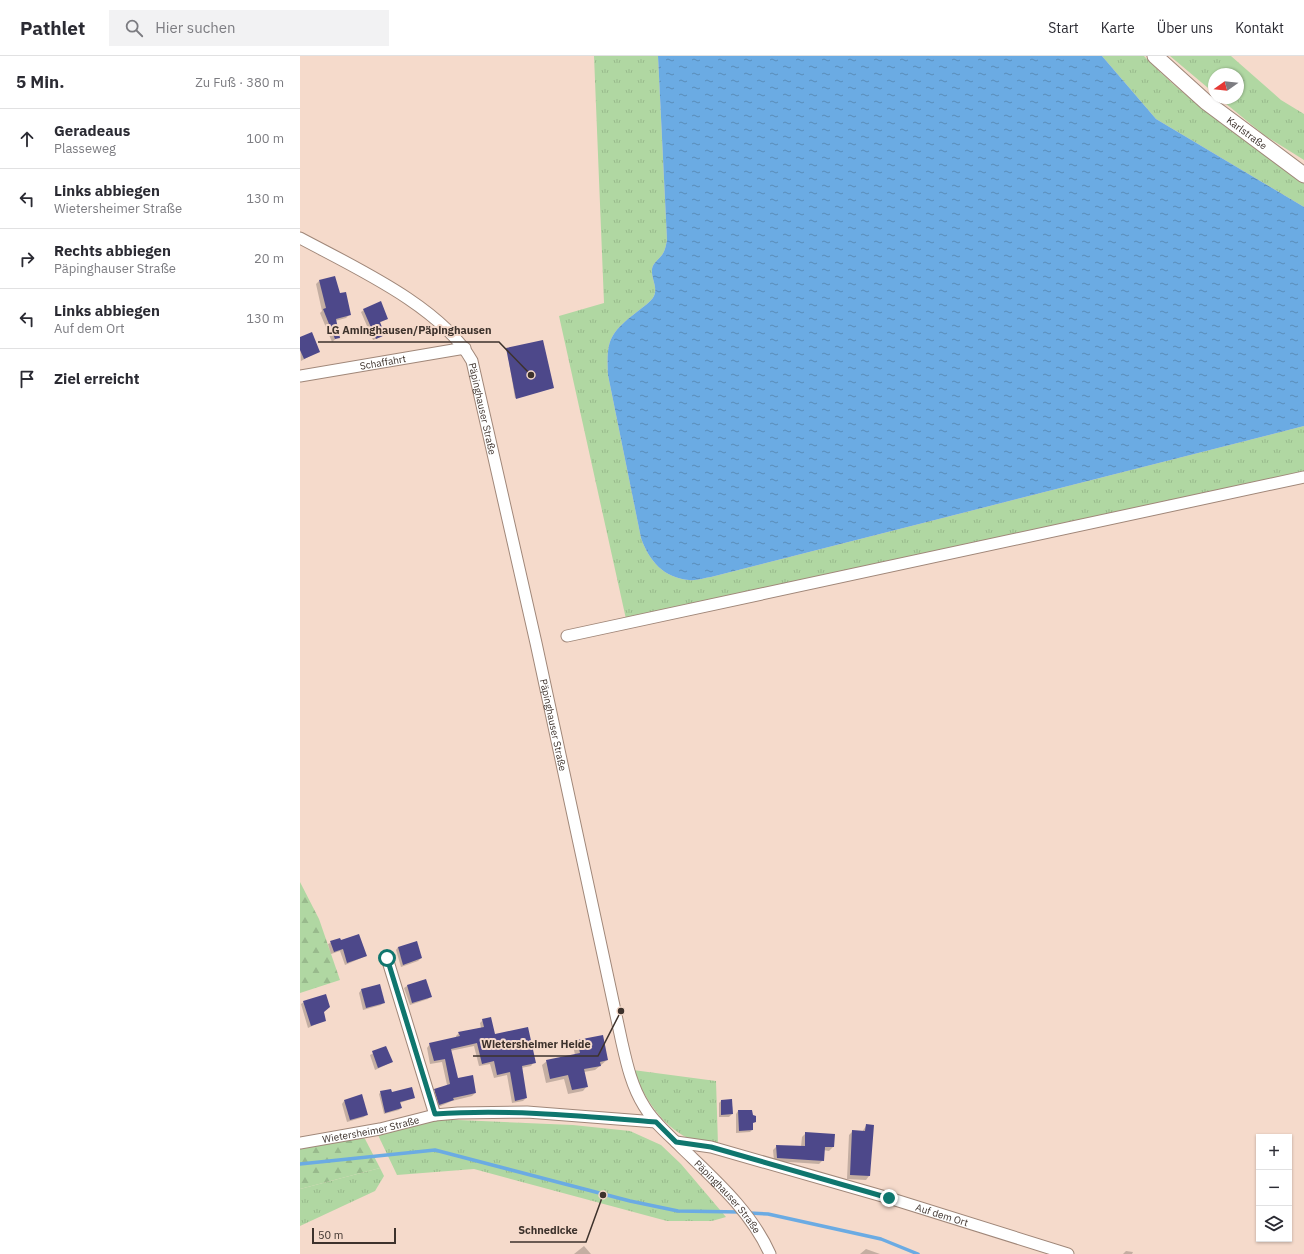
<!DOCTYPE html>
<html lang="de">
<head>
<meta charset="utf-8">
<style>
  :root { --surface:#fff; --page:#f2f2f3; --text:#2b2b33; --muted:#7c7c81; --line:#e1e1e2 }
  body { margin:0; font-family:"IBM Plex Sans",sans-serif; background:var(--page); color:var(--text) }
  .controls { position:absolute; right:12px; bottom:12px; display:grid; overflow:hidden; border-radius:0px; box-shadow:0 1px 3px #0004 }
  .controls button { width:36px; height:36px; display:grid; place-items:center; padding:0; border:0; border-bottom:1px solid var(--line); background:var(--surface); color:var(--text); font:20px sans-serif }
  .compass { position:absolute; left:908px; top:12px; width:36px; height:36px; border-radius:50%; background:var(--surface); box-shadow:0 1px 3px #0004; rotate:255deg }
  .scale { position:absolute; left:12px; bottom:10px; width:84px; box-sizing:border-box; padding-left:4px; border:2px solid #3d322c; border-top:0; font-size:11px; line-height:14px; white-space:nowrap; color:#3d322c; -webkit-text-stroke:3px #f5dacb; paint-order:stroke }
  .stop { position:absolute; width:12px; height:12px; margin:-9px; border:3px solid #0f766e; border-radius:50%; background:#fff }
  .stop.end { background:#0f766e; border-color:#fff; box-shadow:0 1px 4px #0008 }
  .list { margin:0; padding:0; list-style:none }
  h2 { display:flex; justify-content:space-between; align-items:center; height:52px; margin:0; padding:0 16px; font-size:17px }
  h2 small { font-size:13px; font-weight:400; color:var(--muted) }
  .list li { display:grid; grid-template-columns:26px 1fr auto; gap:12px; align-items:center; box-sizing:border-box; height:60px; padding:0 16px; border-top:1px solid var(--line) }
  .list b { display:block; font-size:15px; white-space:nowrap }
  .list p { margin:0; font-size:13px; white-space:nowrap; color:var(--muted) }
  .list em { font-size:13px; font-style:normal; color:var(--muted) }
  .icon { flex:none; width:22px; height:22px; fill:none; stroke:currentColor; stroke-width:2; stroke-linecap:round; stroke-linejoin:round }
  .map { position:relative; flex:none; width:1004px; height:1198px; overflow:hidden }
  header { display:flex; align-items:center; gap:24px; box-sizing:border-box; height:56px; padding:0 20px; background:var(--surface); border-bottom:1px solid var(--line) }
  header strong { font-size:19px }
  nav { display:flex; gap:22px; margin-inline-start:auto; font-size:14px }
  .search { width:280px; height:36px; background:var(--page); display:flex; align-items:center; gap:10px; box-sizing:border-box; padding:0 14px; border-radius:0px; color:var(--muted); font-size:15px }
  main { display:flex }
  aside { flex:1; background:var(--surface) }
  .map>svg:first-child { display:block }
  .grass { fill:url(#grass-tufts) }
  .forest { fill:url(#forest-firs) }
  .water { fill:url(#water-ripples) }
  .shadow { fill:#0003 }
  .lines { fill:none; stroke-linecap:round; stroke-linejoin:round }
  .stream { stroke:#6babe3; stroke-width:3.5 }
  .building { fill:#4d488a }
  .street-casing { stroke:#a08779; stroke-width:13 }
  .secondary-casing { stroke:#a08779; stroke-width:17 }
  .street { stroke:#fff; stroke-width:11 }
  .secondary { stroke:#fff; stroke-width:15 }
  .route { stroke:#0f766e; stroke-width:5 }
  .labels { text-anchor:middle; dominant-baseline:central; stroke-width:4; stroke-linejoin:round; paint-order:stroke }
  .street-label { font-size:10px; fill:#3d322c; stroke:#f5dacb }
  .leader { fill:none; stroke:#3d322c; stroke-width:1.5 }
  .callout-dot { fill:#3d322c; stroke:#f5dacb; stroke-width:1.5 }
  .callout-label { font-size:11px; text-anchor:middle; font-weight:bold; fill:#3d322c; stroke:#f5dacb; stroke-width:4; stroke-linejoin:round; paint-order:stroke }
</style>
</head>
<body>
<header>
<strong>Pathlet</strong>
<div class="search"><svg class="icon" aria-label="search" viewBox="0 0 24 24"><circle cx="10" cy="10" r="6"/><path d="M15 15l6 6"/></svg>Hier suchen</div>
<nav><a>Start</a><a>Karte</a><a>Über uns</a><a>Kontakt</a></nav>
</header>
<main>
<aside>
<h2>5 Min.<small>Zu Fuß · 380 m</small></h2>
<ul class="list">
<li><svg class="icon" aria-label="ahead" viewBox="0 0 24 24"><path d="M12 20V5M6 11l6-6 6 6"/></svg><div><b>Geradeaus</b><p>Plasseweg</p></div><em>100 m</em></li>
<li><svg class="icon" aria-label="left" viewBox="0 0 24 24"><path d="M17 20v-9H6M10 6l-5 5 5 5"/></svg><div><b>Links abbiegen</b><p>Wietersheimer Straße</p></div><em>130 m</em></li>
<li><svg class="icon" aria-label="right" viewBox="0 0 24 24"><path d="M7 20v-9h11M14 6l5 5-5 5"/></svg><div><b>Rechts abbiegen</b><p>Päpinghauser Straße</p></div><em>20 m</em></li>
<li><svg class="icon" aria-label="left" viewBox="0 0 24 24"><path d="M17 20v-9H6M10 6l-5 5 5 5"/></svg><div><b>Links abbiegen</b><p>Auf dem Ort</p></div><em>130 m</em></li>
<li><svg class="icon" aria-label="arrive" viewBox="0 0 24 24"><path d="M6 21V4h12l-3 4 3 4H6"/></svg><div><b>Ziel erreicht</b></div></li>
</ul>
</aside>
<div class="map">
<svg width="1004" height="1198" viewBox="0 0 1004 1198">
  <defs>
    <pattern id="grass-tufts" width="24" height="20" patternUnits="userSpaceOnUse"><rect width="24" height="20" fill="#b0d7a2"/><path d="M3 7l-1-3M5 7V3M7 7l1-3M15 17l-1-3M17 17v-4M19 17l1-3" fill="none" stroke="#98b98c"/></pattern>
    <pattern id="forest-firs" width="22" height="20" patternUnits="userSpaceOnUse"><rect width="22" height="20" fill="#b0d7a2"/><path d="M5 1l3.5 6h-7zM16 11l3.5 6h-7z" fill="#98b98c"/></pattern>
    <pattern id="water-ripples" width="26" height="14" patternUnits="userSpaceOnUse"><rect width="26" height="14" fill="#6babe3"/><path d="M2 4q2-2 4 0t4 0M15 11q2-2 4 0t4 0" fill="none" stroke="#598cb8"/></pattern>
  </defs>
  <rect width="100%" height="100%" fill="#f5dacb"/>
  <g class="grass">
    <path d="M294,0H358L367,184C366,189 365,195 362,199C358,204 353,207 352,213C351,223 358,231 354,240C351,246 343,251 338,255C310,277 306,283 308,319L341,482C349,505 364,522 389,524C396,525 404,522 411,521L1004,370V416L326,563L259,260L304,247Z"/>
    <path d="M802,0H844C891,49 949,87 1004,127V151L856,63Z"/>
    <path d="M870,0H931L981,44L1004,58V104L964,79L919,42H938V18H914V37Z"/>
    <path d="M333,1014L416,1025L418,1089C409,1087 397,1086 388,1082C361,1069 344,1041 333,1014Z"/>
    <path d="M135,1063L273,1069L330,1075L361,1089L381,1108L426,1161L412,1165H367L174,1113L97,1119L78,1079Z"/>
    <path d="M80,1112L84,1120L75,1135L0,1170V1133Z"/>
  </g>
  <g class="forest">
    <path d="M0,826L19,863L40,924L0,937Z"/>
    <path d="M64,1081L80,1112L0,1133V1091Z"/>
  </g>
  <path class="water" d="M358,0H802L856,63L1004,151V370L411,521C404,522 396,525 389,524C364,522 349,505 341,482L308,319C306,283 310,277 338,255C343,251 351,246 354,240C358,231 351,223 352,213C353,207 358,204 362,199C365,195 366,189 367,184Z"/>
  <g class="shadow">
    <path d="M19,225L39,239L50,258L46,262L35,265L38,281L32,286L20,257L22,255L16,228Z"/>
    <path d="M64,254L87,263L79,267L84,278L81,281L73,284L61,256Z"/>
    <path d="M0,282L19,295L1,305Z"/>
    <path d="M207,293L253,332L215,342Z"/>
    <path d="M39,883L66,900L45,909L40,895L31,898L28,888Z"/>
    <path d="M98,891L121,902L118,905L101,911L96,894Z"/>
    <path d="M125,924L131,940L128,943L110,949L104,932L107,930Z"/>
    <path d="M61,934L84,946L81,949L63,954L59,937Z"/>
    <path d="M4,946L23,956L25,964L8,972L1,948Z"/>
    <path d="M183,964L194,979L234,1006L231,1010L221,1012L226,1042L223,1045L212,1047L207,1019L194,1022L190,1008L179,1010L174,990L150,995L157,1024L175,1037L172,1040L152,1045L136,1052L132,1038L147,1029L142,1006L130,1008L127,992L130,988L156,982V980L159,977L181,972L180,967Z"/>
    <path d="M278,985L307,1004L295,1014L284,1016L287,1030L283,1035L268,1038L264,1023L246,1027L242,1009L247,1005L275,999L273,989Z"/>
    <path d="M86,991L92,1006L75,1014L70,999Z"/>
    <path d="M81,1036L91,1037L114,1042L100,1047L101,1052L99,1054L84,1058L79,1038Z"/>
    <path d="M44,1045L67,1058L64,1061L47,1066L42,1048Z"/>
    <path d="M421,1045L432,1058L429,1061H419V1047Z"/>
    <path d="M438,1055L452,1068V1074L450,1076L436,1077V1058Z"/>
    <path d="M566,1070L569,1120L566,1124L547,1123L549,1079L553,1075L562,1076Z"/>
    <path d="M506,1077L533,1091L529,1095L523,1094V1104L519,1108L474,1105L473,1094L477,1090L501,1091L502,1081Z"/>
    <path d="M284,1190L291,1198H274Z"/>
    <path d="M566,1193L580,1198H560Z"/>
    <path d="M826,1195L833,1196L832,1198H823Z"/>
  </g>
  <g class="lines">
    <g class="stream">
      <path d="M0,1108L135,1094L330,1145L378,1155L440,1156"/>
      <path d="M449,1157L468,1158L581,1183L618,1198"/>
    </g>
  </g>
  <g class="building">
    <path d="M35,220L40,237L46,236L51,259L36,263L40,282L35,283L23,253L26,252L19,224Z"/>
    <path d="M81,245L88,263L80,266L85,279L76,283L63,253Z"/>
    <path d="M12,276L20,296L4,303L0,294V281Z"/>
    <path d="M243,284L254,332L216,343L206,292Z"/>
    <path d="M59,878L67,900L47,907L43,893L34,896L30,885L40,882L41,884Z"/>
    <path d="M117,885L122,902L103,909L98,891Z"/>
    <path d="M126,923L132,941L112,947L107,929Z"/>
    <path d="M80,928L85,947L66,952L61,933Z"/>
    <path d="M26,938L30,951L24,956L26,965L11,970L3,945Z"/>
    <path d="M191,961L195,978L228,971L236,1007L222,1010L227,1042L215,1045L210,1016L197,1019L194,1005L182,1008L177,987L151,993L158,1022L173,1019L176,1037L153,1042L154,1044L139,1049L134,1033L150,1028L145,1003L134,1005L129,987L160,980L158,976L184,971L182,963Z"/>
    <path d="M303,979L308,1004L300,1006L301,1010L284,1013L288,1031L272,1034L268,1019L250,1023L246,1004L280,997L277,984Z"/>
    <path d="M86,990L93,1006L78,1012L72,995Z"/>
    <path d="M112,1031L115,1042L100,1046L102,1052L85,1057L80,1035L91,1033L92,1036Z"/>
    <path d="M62,1038L68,1059L50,1064L44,1044Z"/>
    <path d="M432,1043L433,1058L421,1059V1044Z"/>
    <path d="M438,1054H452L453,1059L456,1060V1066L453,1067V1074L439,1075Z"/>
    <path d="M566,1068L574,1069L570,1120L550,1119L552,1074L565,1075Z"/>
    <path d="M505,1076L535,1078L534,1091H525L524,1105L477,1102L476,1089L505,1090Z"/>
  </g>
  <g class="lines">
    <defs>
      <g id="street">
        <path id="s1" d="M0,182C54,211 142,251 172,305L236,587L322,987C327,1009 332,1031 344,1050C353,1066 368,1078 381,1091C414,1123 451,1155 470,1198"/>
        <path id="s2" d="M0,320L165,292"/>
        <path d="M267,580L1004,421"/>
        <path d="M87,902L135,1059"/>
        <path id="s3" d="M376,1086L411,1091L589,1142L768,1198"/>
        <path id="s4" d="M0,1087L80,1073L135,1059L158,1057L227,1056L356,1066"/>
      </g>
      <g id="secondary">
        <path id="s5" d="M855,0L906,46L1004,119"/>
      </g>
    </defs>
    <use href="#street" class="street-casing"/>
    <use href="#secondary" class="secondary-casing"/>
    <use href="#street" class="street"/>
    <use href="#secondary" class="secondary"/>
  </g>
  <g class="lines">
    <path class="route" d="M87,902L135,1058C209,1053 282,1060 356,1066L376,1086L411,1091L589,1142"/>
  </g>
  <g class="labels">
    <g class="street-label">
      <text stroke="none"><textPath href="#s5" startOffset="120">Karlstraße</textPath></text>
      <text stroke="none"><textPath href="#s2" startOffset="84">Schaffahrt</textPath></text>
      <text stroke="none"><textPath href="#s1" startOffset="263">Päpinghauser Straße</textPath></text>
      <text stroke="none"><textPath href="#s1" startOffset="587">Päpinghauser Straße</textPath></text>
      <text stroke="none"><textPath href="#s4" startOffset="72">Wietersheimer Straße</textPath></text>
      <text stroke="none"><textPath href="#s1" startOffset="1103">Päpinghauser Straße</textPath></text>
      <text stroke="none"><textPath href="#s3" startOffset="276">Auf dem Ort</textPath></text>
    </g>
  </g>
  <path class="leader" d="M231 319L199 286H18M321 955L298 1000H173M303 1139L286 1186H210"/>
  <g class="callout-dot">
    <circle cx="231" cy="319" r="4"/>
    <circle cx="321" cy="955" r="4"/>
    <circle cx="303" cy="1139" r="4"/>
  </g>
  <g class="callout-label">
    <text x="109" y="278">LG Aminghausen/Päpinghausen</text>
    <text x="236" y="992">Wietersheimer Heide</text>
    <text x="248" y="1178">Schnedicke</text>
  </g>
</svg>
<div class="controls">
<button>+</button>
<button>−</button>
<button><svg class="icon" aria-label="layers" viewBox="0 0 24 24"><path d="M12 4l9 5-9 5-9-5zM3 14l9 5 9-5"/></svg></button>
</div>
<svg class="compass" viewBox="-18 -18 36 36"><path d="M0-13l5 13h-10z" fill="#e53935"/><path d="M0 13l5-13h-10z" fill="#7c7c81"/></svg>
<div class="scale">50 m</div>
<div class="stop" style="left:87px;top:902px"></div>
<div class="stop end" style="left:589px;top:1142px"></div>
</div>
</main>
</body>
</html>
